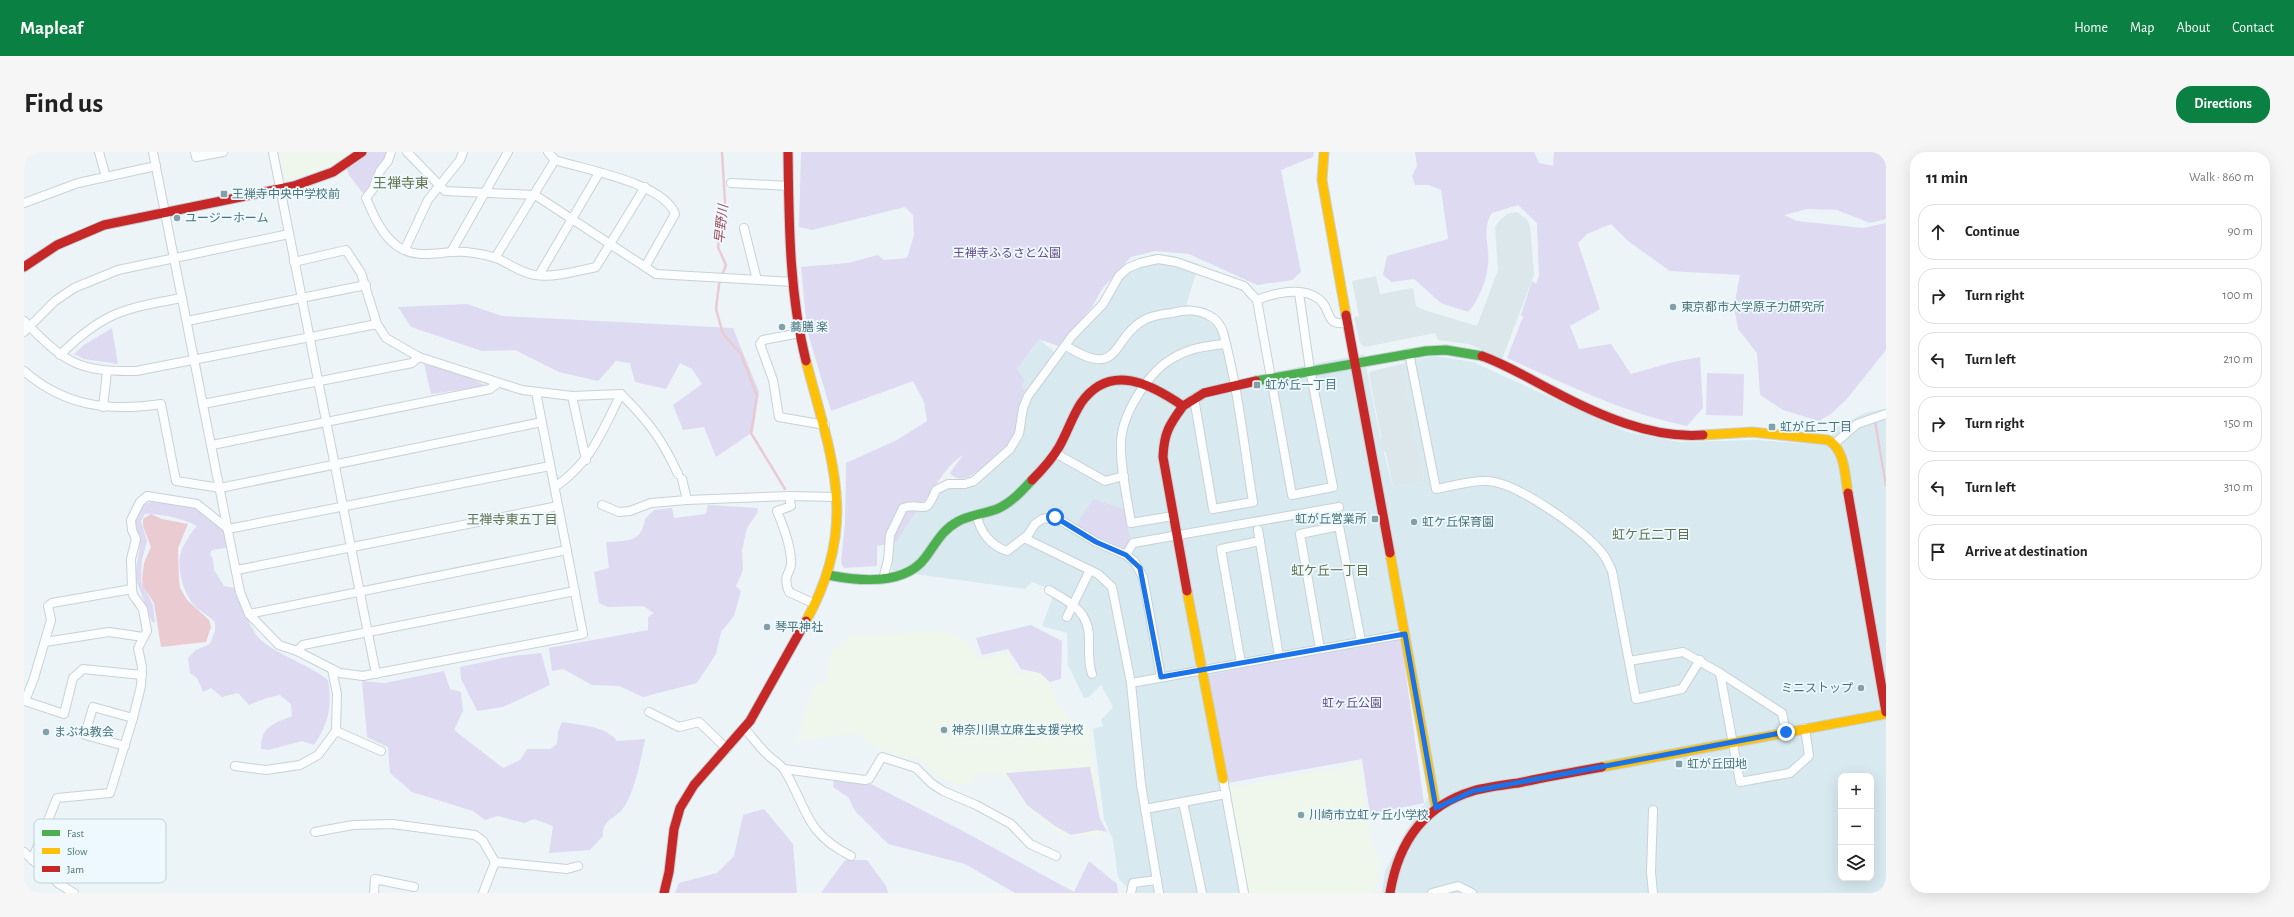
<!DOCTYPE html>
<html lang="en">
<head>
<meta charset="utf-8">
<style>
  :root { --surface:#fff; --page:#f6f6f6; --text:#222; --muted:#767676; --line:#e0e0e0; --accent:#0b8043 }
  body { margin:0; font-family:"Alegreya Sans","Noto Sans JP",sans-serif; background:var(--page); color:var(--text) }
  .controls { position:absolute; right:12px; bottom:12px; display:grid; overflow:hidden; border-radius:8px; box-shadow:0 4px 16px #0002 }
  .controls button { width:36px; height:36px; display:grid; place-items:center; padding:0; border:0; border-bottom:1px solid var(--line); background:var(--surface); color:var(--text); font:20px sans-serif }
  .stop { position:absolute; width:12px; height:12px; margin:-9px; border:3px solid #1a73e8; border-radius:50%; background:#fff }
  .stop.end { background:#1a73e8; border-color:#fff; box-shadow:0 1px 4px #0008 }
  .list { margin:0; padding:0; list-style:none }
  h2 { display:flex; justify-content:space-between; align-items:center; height:52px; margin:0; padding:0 16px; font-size:17px }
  h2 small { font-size:13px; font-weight:400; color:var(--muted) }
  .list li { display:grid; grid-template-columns:26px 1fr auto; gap:12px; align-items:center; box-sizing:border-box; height:56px; margin:0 8px 8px; padding:0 8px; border:1px solid var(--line); border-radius:16px }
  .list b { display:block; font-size:15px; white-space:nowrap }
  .list em { font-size:13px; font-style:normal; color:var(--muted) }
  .icon { flex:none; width:22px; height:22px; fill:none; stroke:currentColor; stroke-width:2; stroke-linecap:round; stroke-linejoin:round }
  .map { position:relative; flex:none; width:1862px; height:741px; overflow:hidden; border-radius:16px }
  header { display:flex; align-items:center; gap:24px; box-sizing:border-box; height:56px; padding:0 20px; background:var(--accent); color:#fff }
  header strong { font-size:19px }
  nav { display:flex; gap:22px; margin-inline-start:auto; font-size:14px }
  .intro { display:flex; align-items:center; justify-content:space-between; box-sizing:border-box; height:96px; padding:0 24px }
  h1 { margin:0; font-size:28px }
  .button { padding:10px 18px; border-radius:16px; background:var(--accent); color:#fff; font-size:14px; font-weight:700 }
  main { display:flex; gap:24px; padding:0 24px }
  aside { flex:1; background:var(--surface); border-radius:16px; box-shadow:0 4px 16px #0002 }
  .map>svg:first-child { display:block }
  .residential { fill:#d8e9f0; fill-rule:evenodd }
  .industrial { fill:#dbe7ea }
  .education { fill:#eff7ec }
  .green { fill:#dddaf1 }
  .water { fill:#e9cbd1 }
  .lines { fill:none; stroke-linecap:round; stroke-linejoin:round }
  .stream { stroke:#e9cbd1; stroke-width:2.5 }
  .street-casing { stroke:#c8d2d5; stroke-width:10 }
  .fast-casing { stroke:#c6d1d4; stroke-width:11 }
  .slow-casing { stroke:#c6d1d4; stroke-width:11 }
  .jam-casing { stroke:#c6d1d4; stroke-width:11 }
  .street { stroke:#fcfdfe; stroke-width:8 }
  .fast { stroke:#4caf50; stroke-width:9 }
  .slow { stroke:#ffc107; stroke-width:9 }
  .jam { stroke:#c62828; stroke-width:9 }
  .route { stroke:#1a73e8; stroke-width:5 }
  .poi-dot { fill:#83a1a5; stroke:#eef9ff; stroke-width:1.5 }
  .labels { text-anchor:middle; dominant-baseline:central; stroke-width:3.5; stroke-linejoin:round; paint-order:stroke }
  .poi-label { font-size:12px; fill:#4a7478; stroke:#eef9ff; text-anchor:start }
  .park-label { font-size:12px; fill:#65478a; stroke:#eef9ff }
  .water-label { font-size:13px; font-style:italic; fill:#a24b54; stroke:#eef9ff }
  .neighbourhood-label { font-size:13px; fill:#63724c; stroke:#eef9ff }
  .quarter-label { font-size:14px; fill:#63724c; stroke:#eef9ff }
  .key { fill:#eef9ff; stroke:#bdd1d6; stroke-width:1 }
  .key-label { font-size:11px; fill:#4a7478 }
</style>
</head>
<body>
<header>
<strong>Mapleaf</strong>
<nav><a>Home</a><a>Map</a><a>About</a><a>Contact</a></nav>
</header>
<div class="intro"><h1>Find us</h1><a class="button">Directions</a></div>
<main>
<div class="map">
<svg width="1862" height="741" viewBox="0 0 1862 741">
  <rect width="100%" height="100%" fill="#ecf4f8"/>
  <path class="residential" d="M1131,102L1150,104L1175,112L1162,153L1180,156L1191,161L1205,181L1212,224L1214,227L1340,202L1357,290L1369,335L1400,329L1378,212L1393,207L1410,204L1449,210L1603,280L1654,290L1733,288L1801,293L1813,275L1843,260L1862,257V741H1358L1361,719L1383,677L1405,645L1381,482L1204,631L1224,741H1106L1104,736L1094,726L1089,688L1080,667L1069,577L1079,574L1077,568L1089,555L1077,533L1065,545L1060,546L1044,513L1043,481L1018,474L1031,439L1008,430L1001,437L868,419L869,387L882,349L917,331L942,327L950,323L990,287L994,275L998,242L997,236L1001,228L993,217L1015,187L1032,201L1077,149L1092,122L1105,111ZM1817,624H1847V726H1817Z"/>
  <g class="industrial">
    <path d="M1493,60L1503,68L1506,74L1510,123L1478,207L1445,192L1414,188L1411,181L1341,195L1336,191L1330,165L1335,164L1328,129L1352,124L1356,142L1389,136L1392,154L1397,157L1453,174L1474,118L1471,75L1475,69L1483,62Z"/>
    <path d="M1378,212L1400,329L1369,335L1362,301L1356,295L1357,285L1345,222L1348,219Z"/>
  </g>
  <g class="education">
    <path d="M256,0H328L298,18L262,28Z"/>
    <path d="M913,479L927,481L940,487L954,507L985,501L990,523L1018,517L1038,558L1050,569L1064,573L1074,636L1077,683L1037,684L1003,655L981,623L954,622L947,631L934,633L912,623L897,608L862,600L831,582L772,588L790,532L802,529L807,497L817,495L824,484Z"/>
    <path d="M1336,612L1347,690L1356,709L1350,741H1224L1205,636Z"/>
  </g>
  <g class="green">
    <path d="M340,0H366L354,24L341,44L325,23L322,14Z"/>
    <path d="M777,0H1290L1289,5L1257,18L1277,120L1268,128L1233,133L1165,102L1131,99L1107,105L1078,137L1068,155L1034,194L1015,187L993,217L1001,228L997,236L1002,238L998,242C996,256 997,276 990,287C984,295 951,324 942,326C935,328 931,326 926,321L939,303C921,316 921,321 908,338C896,356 883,370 873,390L853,394V414L820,416L817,411L821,371L822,311L873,288L903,269L900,250L889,229L807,259L783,178L777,115L824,111L854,103L860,108L883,106L890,83L889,63L881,55L788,78L775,75Z"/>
    <path d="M1391,0H1510L1515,11L1529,14L1530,0H1862V67L1846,71L1813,58L1783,57L1760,63L1773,69L1839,76L1862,71V198L1822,248L1808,261L1795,269L1759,258L1736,243L1733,201L1714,177L1710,155L1716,123L1646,119L1604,89L1587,72L1563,82L1554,91L1576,157L1546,174L1555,197L1587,192L1607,222L1649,210L1676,205L1679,256L1663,274C1599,261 1542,232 1483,206L1499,165L1497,163L1508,129L1512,132L1515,124L1513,71L1494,53L1468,61C1457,78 1466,93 1464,112C1463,128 1455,148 1444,160L1417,151L1390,127L1368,130L1359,123L1363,104L1424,87L1417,38L1405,33H1391L1388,24L1393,14Z"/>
    <path d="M443,152L478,164L709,176L735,240L729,280L692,305L680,275L659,278L649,253L678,232L668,217L656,211L642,237L611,230L606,211L592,209L574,229L535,220L491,198L458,199L387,175L374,155Z"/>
    <path d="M88,176L94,212L60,207L50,202L60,193Z"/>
    <path d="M400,212L434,221L463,234L407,242Z"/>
    <path d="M1683,221L1720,222L1719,264L1682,263Z"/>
    <path d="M1069,347L1100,357L1106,387L1101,399L1051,375Z"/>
    <path d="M130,349L168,353L199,375L206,395L188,398L186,402L189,407L190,418L200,434L211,436C218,451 223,470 233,484C246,500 286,513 304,528C308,555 305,570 290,593L278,589L244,598L237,597C237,574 249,572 268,564L267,552L256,543L243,546L225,553L214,541L198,545L187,536L179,540L173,526L166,521L164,506L172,498L186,492L191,479V470C186,465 180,461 174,457C160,445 152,417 157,400C159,393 168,379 173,374C162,367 134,361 121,362L117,369L123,389L118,408L117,429L129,453L131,470H128L111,425L116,392L111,370L115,358L121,352Z"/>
    <path d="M684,353L733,356L734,360L723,376L718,399L719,418L712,434L717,439L710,464L697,480L692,502L673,531L619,545L595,534L568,533L539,517L528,519L525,496L624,478V465L630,461L619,454L584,455L575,451L570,420L585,416L582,390C602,389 618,391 621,367L630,358L648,356L650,366L682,362Z"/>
    <path d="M1007,473L1038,489L1037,527L1026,530L1016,521L997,517L984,497L958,503L952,486Z"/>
    <path d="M1376,482L1400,651L1346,662L1338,607L1204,631L1183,524Z"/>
    <path d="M517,501L526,533L479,555L453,559L437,527L436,515L489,504Z"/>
    <path d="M420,519L426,537L437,540L439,559L430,578L479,616L496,608L503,597H526L533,592L534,580L538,570C556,573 582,574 593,589L621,587C617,607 611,638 600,655C592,667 578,667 579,684L566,698L525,701L529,674L510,667L500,671L474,664L461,668L449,659L388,640L366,621L364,595L343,585L338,529L361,531Z"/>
    <path d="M1066,615L1076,667L1083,680L1073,678L1047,683L1031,674L1003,653L982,621Z"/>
    <path d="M810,627L843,630L939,679L1050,740L1065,709L1093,732L1094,741H991L941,712L864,692L831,659L824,645L809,635Z"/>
    <path d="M740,657L769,692L773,741H651L655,731L693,721L710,704L719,663Z"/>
    <path d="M821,708H843L862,734L864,741H797Z"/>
  </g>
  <path class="water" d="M127,362L138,367L164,372L154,396L155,428L156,436L163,448L185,468L187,475L182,490L137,495L130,451L119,434L118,427L120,411L127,395L119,374V367Z"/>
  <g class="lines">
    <g class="stream">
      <path d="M698,0L701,50L694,95L702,113L695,132L692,157L699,182L717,202L733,244L727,281L761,337"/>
      <path d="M1851,269L1862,334"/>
    </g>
    <defs>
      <g id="street">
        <path d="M75,0L82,25"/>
        <path d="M129,0L216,440L225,462L255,493L273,499L316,521L339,524L559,482L512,240"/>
        <path d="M171,0L172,5L199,0"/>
        <path d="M249,0L352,522"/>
        <path d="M367,0L364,9L356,19L349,37L342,46C350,64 357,82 373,94C394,109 418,98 442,100C451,101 463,103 472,106C485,111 496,121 511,123C530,126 553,119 572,115L621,35"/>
        <path d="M383,0L421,39L511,43L632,122L770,130"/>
        <path d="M524,0L531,8C562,18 640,31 651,62L621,115"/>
        <path d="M707,31L765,34"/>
        <path d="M0,51L54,31L132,14"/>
        <path d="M720,76L733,128"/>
        <path d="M381,97L404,48L436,8L439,0"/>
        <path d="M427,100L484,0"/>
        <path d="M471,106L531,8"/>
        <path d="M270,110L322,98L337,121L353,172L362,186L395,205L498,238L548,244L597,242C624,269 638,287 654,322"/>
        <path d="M515,123L575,21"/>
        <path d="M1233,148C1250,141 1278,134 1295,147C1308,157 1300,174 1322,171"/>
        <path d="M0,169C41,210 52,220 112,219L353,172"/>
        <path d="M163,169L342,133"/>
        <path d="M0,180L31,149L50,136L94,118L265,82"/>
        <path d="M776,181L739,188L736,192L749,228L755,265L801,273"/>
        <path d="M1042,194C1099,229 1085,186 1122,167C1130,163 1140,162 1148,161C1161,158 1172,157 1184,163C1191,166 1197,173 1199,180C1214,235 1220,294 1229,350L1189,357L1170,246"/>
        <path d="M1385,201L1412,337C1429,334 1447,328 1464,329C1494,331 1560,378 1579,402C1583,407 1585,413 1588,419L1612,547L1658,537L1676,508"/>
        <path d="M36,203C79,160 101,156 158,146"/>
        <path d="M0,219C40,254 85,260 137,252L152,329L196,336L518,270"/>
        <path d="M548,244L562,308"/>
        <path d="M179,252L388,211L395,205"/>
        <path d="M79,255L83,220"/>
        <path d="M1810,292L1833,272L1862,262"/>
        <path d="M188,293L466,237L474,231"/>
        <path d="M1031,301L1081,329L1100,324"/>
        <path d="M658,327L663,348"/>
        <path d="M531,335C568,309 577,281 597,242"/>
        <path d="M765,344L767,354L753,359C759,374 766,391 767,408C769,422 757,420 765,440L791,452"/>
        <path d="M578,353L595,360L606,359L627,351L663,348L765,344L813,345"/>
        <path d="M953,364C956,380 967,394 983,399L1004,383L1011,372L1018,367L1031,365L1072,390L1102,403L1110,409L1119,425L1137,525"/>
        <path d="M1149,364L1107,371C1103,345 1096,316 1097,290C1098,262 1125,218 1151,205C1166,196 1183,194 1200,192"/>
        <path d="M204,377L526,314"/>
        <path d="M1234,378L1255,504"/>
        <path d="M1000,386L1074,422L1088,435L1107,531L1117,632L1135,741"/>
        <path d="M1102,403L1109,391L1315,355"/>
        <path d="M213,418L534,354"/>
        <path d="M859,427L864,408L866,383L879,356C901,349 900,367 912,338L924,332H941L950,329L986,297L995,282L999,256L1004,244L1048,184L1079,152L1095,124L1104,116L1116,111L1134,107L1152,110L1220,134L1233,148L1268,343L1309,335L1286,218L1275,141"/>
        <path d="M108,437L28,451L24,454L27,468L10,526L1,549L40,562L49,526L59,517L118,523"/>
        <path d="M1025,438C1046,450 1066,460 1065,488C1065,500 1064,511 1068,522"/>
        <path d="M225,462L543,398"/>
        <path d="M1043,465L1066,418"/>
        <path d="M21,490L85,480L119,485"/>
        <path d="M1296,497L1276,382L1315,374L1337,489"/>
        <path d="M273,499L279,493L551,439"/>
        <path d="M1605,509L1659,500L1696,521L1716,630L1766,621L1785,604L1781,576"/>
        <path d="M1217,511L1197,397L1236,389"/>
        <path d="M308,517L313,542L312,579L357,599"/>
        <path d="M1696,521L1758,561L1762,580"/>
        <path d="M1107,531L1381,482"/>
        <path d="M625,560L655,575L675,570L703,597"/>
        <path d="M721,577C729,586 736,596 745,604C750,609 758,613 761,619C784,658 781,681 827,704"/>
        <path d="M101,594L61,583L69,555L109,566"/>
        <path d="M211,614L242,618L276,613L294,603L312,579"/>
        <path d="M760,617L841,628L845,627L858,605L892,616L907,631L919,639L952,653L987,672L1006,692L1032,704"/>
        <path d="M1199,627L1220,741"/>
        <path d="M1159,650L1178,741"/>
        <path d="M1121,657L1202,642"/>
        <path d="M1629,658L1627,720L1629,741"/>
        <path d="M291,680L329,673L368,672L451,683L459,689L471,710L543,717L554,714"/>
        <path d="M0,700L35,732L50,741"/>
        <path d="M8,708L33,646L86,641L109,566L117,534L118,515L114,496L123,479L119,457L109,443L108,437L107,407L112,387L108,378L107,368L116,350L123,344L173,352L204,377"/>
        <path d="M350,741L351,727L390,735"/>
        <path d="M459,741L471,710"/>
        <path d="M1107,741L1109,731L1133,728"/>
        <path d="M1408,741L1434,734L1448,741"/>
      </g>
      <g id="fast">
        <path d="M1232,229L1402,199L1422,198L1458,204"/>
        <path d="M804,423C834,429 880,434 901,406C911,393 918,378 933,370C945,363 960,362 973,357C987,351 998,339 1008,328"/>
      </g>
      <g id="slow">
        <path d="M1300,0L1298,28L1322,163"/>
        <path d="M1679,283L1728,280L1804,288C1821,297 1821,324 1824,341"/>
        <path d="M1366,401L1412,656"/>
        <path d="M1163,439L1199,627"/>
        <path d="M782,469C836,372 808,308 782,209"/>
        <path d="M1578,615L1862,562"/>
      </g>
      <g id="jam">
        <path d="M764,0C765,70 765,141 782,209"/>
        <path d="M0,115L33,93L80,73L270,34L309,20L338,0"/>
        <path d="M1322,163L1366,401"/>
        <path d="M1458,204C1483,213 1506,227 1529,239C1574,263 1628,287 1679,283"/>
        <path d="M1159,254C1145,273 1140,281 1139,305L1163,439"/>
        <path d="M1008,328C1018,318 1028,307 1035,295C1043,281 1048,265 1057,251C1086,210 1127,232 1159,254L1180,241L1232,229"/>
        <path d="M1824,341L1862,560"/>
        <path d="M640,741L645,720L650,677L656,656L670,633L726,569L782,469"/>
        <path d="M1366,741C1374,692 1399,654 1449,639C1463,635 1479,633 1494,631C1522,625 1550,620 1578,615"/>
      </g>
    </defs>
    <use href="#street" class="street-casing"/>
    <use href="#fast" class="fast-casing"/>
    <use href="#slow" class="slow-casing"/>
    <use href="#jam" class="jam-casing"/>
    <use href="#street" class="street"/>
    <use href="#fast" class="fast"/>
    <use href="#slow" class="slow"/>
    <use href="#jam" class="jam"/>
  </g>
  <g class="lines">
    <path class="route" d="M1031,365L1072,390L1102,403L1116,416L1137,525L1381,482L1412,656L1449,639L1762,580"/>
  </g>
  <g class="poi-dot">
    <rect x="196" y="38" width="8" height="8" rx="2"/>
    <circle cx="153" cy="66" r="4"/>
    <circle cx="1649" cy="155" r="4"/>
    <circle cx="758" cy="175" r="4"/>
    <rect x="1229" y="229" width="8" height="8" rx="2"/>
    <rect x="1744" y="271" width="8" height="8" rx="2"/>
    <rect x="1347" y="363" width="8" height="8" rx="2"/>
    <circle cx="1390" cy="370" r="4"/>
    <circle cx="743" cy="475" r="4"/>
    <circle cx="1837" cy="536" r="4"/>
    <circle cx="920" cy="578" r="4"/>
    <circle cx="22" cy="580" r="4"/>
    <rect x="1651" y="608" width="8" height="8" rx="2"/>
    <circle cx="1277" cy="663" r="4"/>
  </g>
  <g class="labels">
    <g class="poi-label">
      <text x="208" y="42">王禅寺中央中学校前</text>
      <text x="161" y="66">ユージーホーム</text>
      <text x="1657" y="155">東京都市大学原子力研究所</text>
      <text x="766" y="175">蕎膳 楽</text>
      <text x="1241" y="233">虹が丘一丁目</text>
      <text x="1756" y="275">虹が丘二丁目</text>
      <text x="1343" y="367" text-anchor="end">虹が丘営業所</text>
      <text x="1398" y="370">虹ケ丘保育園</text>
      <text x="751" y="475">琴平神社</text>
      <text x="1829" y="536" text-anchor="end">ミニストップ</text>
      <text x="928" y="578">神奈川県立麻生支援学校</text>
      <text x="30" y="580">まぶね教会</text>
      <text x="1663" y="612">虹が丘団地</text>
      <text x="1285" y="663">川崎市立虹ヶ丘小学校</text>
    </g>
    <g class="park-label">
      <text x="983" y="101">王禅寺ふるさと公園</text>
      <text x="1328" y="551">虹ヶ丘公園</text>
    </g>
    <g class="water-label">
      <text transform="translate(698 72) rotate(-84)">早野川</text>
    </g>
    <g class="neighbourhood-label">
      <text x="488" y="368">王禅寺東五丁目</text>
      <text x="1627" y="383">虹ケ丘二丁目</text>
      <text x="1306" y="419">虹ケ丘一丁目</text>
    </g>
    <g class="quarter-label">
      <text x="377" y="32">王禅寺東</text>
    </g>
  </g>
  <rect x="10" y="667" width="132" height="64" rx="6" class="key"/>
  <rect x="18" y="678" width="18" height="6" fill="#4caf50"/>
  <rect x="18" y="696" width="18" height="6" fill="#ffc107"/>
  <rect x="18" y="714" width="18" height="6" fill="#c62828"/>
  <g class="key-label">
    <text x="43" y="685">Fast</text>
    <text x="43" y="703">Slow</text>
    <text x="43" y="721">Jam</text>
  </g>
</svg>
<div class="controls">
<button>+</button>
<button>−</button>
<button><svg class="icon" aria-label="layers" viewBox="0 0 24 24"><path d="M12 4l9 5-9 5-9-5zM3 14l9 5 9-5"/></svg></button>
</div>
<div class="stop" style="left:1031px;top:365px"></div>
<div class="stop end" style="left:1762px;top:580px"></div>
</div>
<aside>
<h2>11 min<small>Walk · 860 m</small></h2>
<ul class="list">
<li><svg class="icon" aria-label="ahead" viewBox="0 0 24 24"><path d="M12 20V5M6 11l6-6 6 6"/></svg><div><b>Continue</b></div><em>90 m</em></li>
<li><svg class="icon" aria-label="right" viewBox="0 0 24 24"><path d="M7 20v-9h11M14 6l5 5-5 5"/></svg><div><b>Turn right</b></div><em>100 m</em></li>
<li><svg class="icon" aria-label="left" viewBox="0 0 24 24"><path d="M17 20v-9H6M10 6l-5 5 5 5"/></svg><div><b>Turn left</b></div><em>210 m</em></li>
<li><svg class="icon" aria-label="right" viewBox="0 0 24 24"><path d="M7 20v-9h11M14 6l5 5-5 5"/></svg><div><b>Turn right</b></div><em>150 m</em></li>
<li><svg class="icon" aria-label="left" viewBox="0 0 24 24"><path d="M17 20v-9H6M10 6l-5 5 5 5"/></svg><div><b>Turn left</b></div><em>310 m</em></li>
<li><svg class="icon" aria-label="arrive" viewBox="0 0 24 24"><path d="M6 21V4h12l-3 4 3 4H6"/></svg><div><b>Arrive at destination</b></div></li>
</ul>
</aside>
</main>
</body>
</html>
